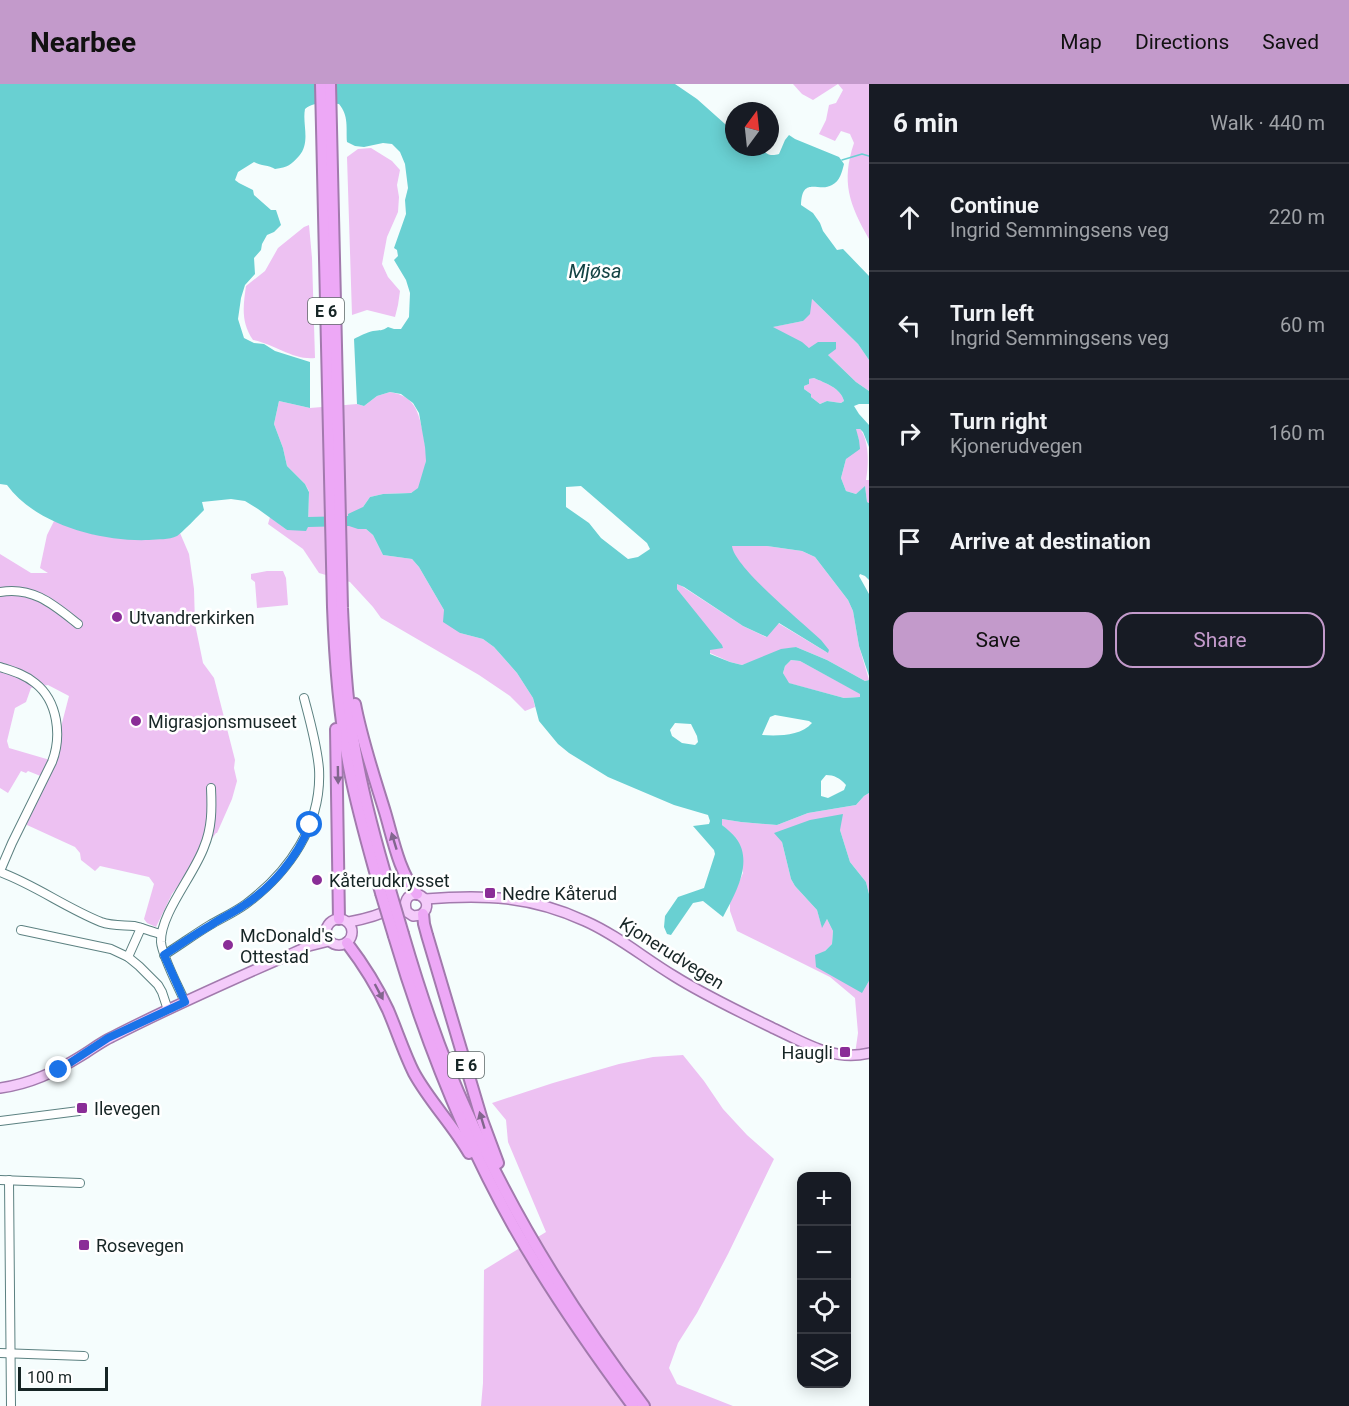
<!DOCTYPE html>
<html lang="en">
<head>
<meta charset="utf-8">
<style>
  :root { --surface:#171b24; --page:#20242c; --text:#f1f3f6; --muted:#9ea1a6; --line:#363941; --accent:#c39acb }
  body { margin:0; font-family:Roboto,sans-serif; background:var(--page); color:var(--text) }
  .controls { position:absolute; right:18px; bottom:18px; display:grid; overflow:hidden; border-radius:12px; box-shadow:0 3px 15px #0003 }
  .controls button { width:54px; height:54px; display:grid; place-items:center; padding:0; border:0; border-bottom:2px solid var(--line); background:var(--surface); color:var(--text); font:30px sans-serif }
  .compass { position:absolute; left:725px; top:18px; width:54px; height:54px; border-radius:50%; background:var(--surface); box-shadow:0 3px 15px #0003; rotate:15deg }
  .scale { position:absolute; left:18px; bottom:15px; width:90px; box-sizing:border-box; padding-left:6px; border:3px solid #162525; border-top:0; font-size:16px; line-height:21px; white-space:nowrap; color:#162525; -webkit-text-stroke:4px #fff; paint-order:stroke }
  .stop { position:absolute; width:18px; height:18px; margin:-14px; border:4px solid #1a73e8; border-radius:50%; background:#fff }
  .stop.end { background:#1a73e8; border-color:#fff; box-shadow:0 2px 6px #0008 }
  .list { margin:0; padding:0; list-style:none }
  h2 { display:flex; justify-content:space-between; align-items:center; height:78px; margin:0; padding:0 24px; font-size:26px }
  h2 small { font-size:20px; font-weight:400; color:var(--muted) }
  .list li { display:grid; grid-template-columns:39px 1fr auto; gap:18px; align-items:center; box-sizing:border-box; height:108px; padding:0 24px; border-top:2px solid var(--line) }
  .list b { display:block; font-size:22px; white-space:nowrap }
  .list p { margin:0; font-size:20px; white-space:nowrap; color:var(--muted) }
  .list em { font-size:20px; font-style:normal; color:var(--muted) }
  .actions { display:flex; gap:12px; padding:18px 24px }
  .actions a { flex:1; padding:14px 0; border:2px solid var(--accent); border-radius:18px; text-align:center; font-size:21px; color:var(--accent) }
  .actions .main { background:var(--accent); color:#111 }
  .icon { flex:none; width:33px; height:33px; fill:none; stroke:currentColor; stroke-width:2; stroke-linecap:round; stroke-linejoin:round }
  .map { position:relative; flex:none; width:869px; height:1322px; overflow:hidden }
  header { display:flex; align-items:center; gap:36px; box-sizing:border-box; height:84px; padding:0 30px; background:var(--accent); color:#111 }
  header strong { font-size:28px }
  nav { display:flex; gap:33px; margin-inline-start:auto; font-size:21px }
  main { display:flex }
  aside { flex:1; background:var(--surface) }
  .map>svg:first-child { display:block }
  .green { fill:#edc1f2 }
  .water { fill:#69d0d2; fill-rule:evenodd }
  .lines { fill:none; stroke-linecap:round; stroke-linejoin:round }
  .stream { stroke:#69d0d2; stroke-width:1.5 }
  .river { stroke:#69d0d2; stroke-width:10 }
  .minor-casing { stroke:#5c8181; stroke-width:10 }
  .major-casing { stroke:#a27aad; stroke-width:12 }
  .highway-casing { stroke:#a27aad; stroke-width:14 }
  .minor { stroke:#fff; stroke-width:8 }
  .major { stroke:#f4cbfa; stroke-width:9 }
  .highway { stroke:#eda8f6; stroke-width:10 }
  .highway-bridge-casing { stroke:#a27aad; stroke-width:14; stroke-linecap:butt }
  .highway-bridge { stroke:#eda8f6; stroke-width:10 }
  .oneway { fill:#82668e }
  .route { stroke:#1a73e8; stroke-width:8 }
  .poi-dot { fill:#8a2d97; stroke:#fff; stroke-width:2 }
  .labels { text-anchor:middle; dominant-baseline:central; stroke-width:5; stroke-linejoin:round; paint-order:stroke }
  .shield { fill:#fff; stroke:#5c6666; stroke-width:1.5 }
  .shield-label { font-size:16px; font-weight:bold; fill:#162525 }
  .poi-label { font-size:18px; fill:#162525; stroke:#fff; text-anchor:start }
  .street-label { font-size:18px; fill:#162525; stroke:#fff }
  .water-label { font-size:20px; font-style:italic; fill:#134344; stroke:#fff }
</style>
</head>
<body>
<header>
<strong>Nearbee</strong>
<nav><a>Map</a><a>Directions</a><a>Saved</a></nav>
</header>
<main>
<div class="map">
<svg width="869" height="1322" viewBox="0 0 869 1322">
  <rect width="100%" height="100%" fill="#f5fdfd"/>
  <g class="green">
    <path d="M793,0H838L813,16L802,10Z"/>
    <path d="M838,0H869V155C849,120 841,98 854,59L850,50L841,47L835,57L819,50L826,36L829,21L836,19L843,6Z"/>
    <path d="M371,64L392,77L400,86L397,101L399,113L398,128L387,153L382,180L388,193L400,207L398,221L395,233L367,226L352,231L347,73L358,65Z"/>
    <path d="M309,141L312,174L315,274C292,276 275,260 253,256C241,238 243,223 246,202L265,187L278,164L304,143Z"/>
    <path d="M812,215L858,260L869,276V307L856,298L828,271L809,264L772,243L803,237Z"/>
    <path d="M814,294C825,299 841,304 844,317L841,319L827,317L820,320L811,313V310L804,305V302L809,300L808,295Z"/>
    <path d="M390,308C415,312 418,327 423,348C424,358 427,367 426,377C425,386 421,395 419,404L411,409L383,410L370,413L363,423L358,445H366L373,451L383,471L412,475L419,483L444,526L460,549L483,555L494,563L517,589L533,614L535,623L525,627L510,612L479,591L381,534L373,523L350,498L319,489L303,465L268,440L270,433L287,446L308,443L309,407L305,400L287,382L283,364L274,340L279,317L310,324L357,320L364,322L377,312Z"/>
    <path d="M855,345H860C869,356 869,380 866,396H869V419L867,418L865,403L856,410L846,407L841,394L846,375L859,356Z"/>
    <path d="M54,437L96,451L180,449L189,470L194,505L195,540L202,574L203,579L214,594L235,676L234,684L237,697L232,715L217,749H216L172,810L156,843L147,839L144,835L154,800L149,793L100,782L95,787L81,776L80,769L75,763L27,741L26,737L57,675L62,639L69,612L48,601L31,604L26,618L15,624L7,657L9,664L50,676L43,693L28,687L26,689L21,687L8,709L0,704V470L31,489H48L40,484L47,451Z"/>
    <path d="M731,461L767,462L802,467L815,473L848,516L853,527L859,562L869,596L865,597L827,576L796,563L742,581L730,578L710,569V566L698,533L677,505V499L743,542L766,553L778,539L828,569L743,484L732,468Z"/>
    <path d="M267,487H283L286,494L288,521L257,524L255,498L251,495V490Z"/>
    <path d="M791,576L800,577L861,610L860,613L844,614L788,599L783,589L785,582Z"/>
    <path d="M869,709V810L866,798L850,778L840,746L782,758L791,795L795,802L817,826L822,843L827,835L833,847L832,860L825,867L862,908L869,897V968L855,970L858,949L855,914L830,893L737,847L730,827V819L743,789L737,755L722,741V735L741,738L777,741L808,729L856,721L864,712Z"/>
    <path d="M683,971L704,997L723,1025L747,1051L774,1075L728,1170L697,1229L678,1259L669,1284L677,1300L733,1322H481L483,1299L484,1186L546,1148L508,1058L506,1036L492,1019L553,999L619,980L653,973Z"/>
  </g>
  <g class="water">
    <path d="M0,0H675L697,15L734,48V63C740,63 750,61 755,63C766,66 766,74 779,70L785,56L789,51L795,55L839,73L844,80C842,88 840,97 832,101C819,109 802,91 801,121L813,129L820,139L823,147L837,166L843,165L869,192V276L858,260L812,215L810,230L803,237L773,243L802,258L809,264L818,258H836V265L828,271L856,298L869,307V320H859L854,322L859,330L869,341V363L863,348L860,345H856L859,356L860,365L846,375L841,394L846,407L856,410L865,402L867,418L869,419V496L865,492L860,490L859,492L869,510V592L859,562L853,527L848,516L815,473L802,467L767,462H732C734,483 803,539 821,556L829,566L828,569L779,539L767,553L743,542L684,503L677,500V505L722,561L723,564L710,566V570L730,578L742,581L781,565L796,563L827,576L865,597L869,596V709L864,712L856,721L808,729L777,741L741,738L722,735V741C727,745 732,749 736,754C754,778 735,810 723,833L703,817L693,819L671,851L667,850L664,843L665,832L678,813L704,804L715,770L714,766L693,742L709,740L710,737L708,731L674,721L608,693L569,669L558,660L539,637L533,614L517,589L494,563L483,555L460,549L443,538L444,526L419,483L412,475L383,471L373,451L366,445H358L349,442L348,430L363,423L370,413L383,410L411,409L418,404L426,377L425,363L419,329L413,319L401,310L390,308L377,312L364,322L357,320L354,255C359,252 368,248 373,247C380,246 382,247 388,243L394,245H401L409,233L410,209L406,196L394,176L398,172L397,166L394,164L406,130L405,116L408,104L405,80L400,68L392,60L383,59L364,63L355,62L347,58C346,44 349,32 339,20C327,19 315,17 305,25C302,40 311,58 299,72C291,81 288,83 275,85C269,81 261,82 254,78L238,88L235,96L239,99L253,106L254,111L271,126H276L281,141L274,148L267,151L262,160L261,166L254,174L255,190L245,201L241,214L238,235L244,254L254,259L264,260L275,267L310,278V324L279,317L274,340L283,364L287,382L305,400L309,408L308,443L306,447L287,446L258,425L245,417L231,415L202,418L204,426C197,433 183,448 177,452C169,456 158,455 149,456C102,458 36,441 7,401L0,400ZM814,294C825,299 841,304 844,317L841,319L827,317L820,320L811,313V310L804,305V302L809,300V295ZM581,402L647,459L650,465L638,473L628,475L601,454L589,439L566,423V403ZM791,576L800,577L860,610V613L844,614L789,599L783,589L785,582ZM775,631L809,637L812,639C801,652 778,652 762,651L770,633ZM675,639L691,640L697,652L698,658L695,661L682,659L672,652L670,646ZM826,691C834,691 840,694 846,701L844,706L828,714L821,712V697Z"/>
    <path d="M843,730L840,746L850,778L866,798L869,810V897L862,909L816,883L815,871L825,867L832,860L833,847L827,835L822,844L817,826L795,802L791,795L782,758L774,749L810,736Z"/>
  </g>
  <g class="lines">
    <path class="stream" d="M842,76L862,70L869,72"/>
    <path class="river" d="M308,438L349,437"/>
    <defs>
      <g id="minor">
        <path d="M0,508C33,502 54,521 78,540"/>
        <path d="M0,583C12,587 24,590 35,599C58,617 62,652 52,678L12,759L0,787"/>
        <path d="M0,788C35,801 66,824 101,838C112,842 123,841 134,842C143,844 152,848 161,850"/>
        <path d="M21,846L111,865L128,873L139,882L158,901L162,908L168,926"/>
        <path d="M164,871C180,861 195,850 210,841C222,834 235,828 246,820C289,788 322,741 319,685C317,661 310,637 304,614"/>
        <path d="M128,873L141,844"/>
        <path d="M185,918C179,904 162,872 161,858C160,830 194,791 204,763C212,744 212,725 211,704"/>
        <path d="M0,1037L79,1027"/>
        <path d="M0,1096L80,1099"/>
        <path d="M9,1096L11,1322"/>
        <path d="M0,1269L84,1272"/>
      </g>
      <g id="major">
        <path d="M425,815C484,810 531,812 585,837C617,851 644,874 674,892C706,912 740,928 775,945C805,959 834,978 869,969"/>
        <path d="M392,828H407L413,832L421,831C430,824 428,814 417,810C407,810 403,818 407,828"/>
        <circle cx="339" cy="848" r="13"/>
        <path d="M349,838C365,835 378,832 393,824"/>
        <path d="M0,1004C30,1000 55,988 81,972C91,966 101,958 112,953C176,920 243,891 309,862L329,857"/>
      </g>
      <g id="highway">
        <path d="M321,0L333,523C335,578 339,633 350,688C358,729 370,769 381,809"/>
        <path d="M330,0L342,524C344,567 346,610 353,653C361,705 375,756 390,806"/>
        <path d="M355,620C362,657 374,692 385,728C393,755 399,788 417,810"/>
        <path d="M336,645L339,835"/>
        <path d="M423,830L424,840L427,851L482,1036L498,1079"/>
        <path d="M403,850C421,912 441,972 468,1030C514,1135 575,1231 644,1322"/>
        <path d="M394,852C424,953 462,1051 514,1143C549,1205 590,1264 633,1322"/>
        <path d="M347,859C363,880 377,902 388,926C397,947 404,969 414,989C430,1018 453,1041 469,1069"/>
      </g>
    </defs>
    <use href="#minor" class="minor-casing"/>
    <use href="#major" class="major-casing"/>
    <use href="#highway" class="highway-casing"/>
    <use href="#minor" class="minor"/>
    <use href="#major" class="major"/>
    <use href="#highway" class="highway"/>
    <defs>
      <g id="highway-bridge">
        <path d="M390,806L403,850"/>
        <path d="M381,809L394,852"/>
      </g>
    </defs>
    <use href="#highway-bridge" class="highway-bridge-casing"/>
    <use href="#highway-bridge" class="highway-bridge"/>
  </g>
  <defs><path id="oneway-solid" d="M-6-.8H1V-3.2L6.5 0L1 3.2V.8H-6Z" transform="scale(1.5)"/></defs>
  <g class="oneway">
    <use href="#oneway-solid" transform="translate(338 691) rotate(89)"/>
    <use href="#oneway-solid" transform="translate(394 757) rotate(-107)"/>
    <use href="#oneway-solid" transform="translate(379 908) rotate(62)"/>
    <use href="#oneway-solid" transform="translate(482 1036) rotate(-107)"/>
  </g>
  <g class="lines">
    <path class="route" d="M59,986L108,954L185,918L164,871C180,861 195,850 211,841C221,834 233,829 243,822C272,803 297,774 310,741"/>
  </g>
  <g class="poi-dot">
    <circle cx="117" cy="533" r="6"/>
    <circle cx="136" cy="637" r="6"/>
    <circle cx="317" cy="796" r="6"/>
    <rect x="484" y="803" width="12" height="12" rx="3"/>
    <circle cx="228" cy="861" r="6"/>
    <rect x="839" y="962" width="12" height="12" rx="3"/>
    <rect x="76" y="1018" width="12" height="12" rx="3"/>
    <rect x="78" y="1155" width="12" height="12" rx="3"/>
  </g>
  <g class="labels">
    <g class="shield">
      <rect x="308" y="214" width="36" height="26" rx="4.5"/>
      <rect x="448" y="968" width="36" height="26" rx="4.5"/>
    </g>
    <g class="shield-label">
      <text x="326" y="227">E 6</text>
      <text x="466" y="981">E 6</text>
    </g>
    <g class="poi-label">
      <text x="129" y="533">Utvandrerkirken</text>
      <text x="148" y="637">Migrasjonsmuseet</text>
      <text x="329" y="796">Kåterudkrysset</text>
      <text x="502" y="809">Nedre Kåterud</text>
      <text x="240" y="851">McDonald's<tspan x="240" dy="21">Ottestad</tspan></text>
      <text x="833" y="968" text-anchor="end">Haugli</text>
      <text x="94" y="1024">Ilevegen</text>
      <text x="96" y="1161">Rosevegen</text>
    </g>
    <g class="street-label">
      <text transform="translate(672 869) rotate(32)">Kjonerudvegen</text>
    </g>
    <g class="water-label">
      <text x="595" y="187">Mjøsa</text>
    </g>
  </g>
</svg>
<div class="controls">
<button>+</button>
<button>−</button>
<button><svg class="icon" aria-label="locate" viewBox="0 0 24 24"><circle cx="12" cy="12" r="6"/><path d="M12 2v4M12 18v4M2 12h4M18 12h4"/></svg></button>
<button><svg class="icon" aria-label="layers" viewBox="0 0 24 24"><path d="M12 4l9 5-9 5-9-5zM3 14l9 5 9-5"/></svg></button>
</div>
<svg class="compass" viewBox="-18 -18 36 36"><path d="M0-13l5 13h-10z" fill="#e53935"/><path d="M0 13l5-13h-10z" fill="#9ea1a6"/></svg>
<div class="scale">100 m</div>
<div class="stop" style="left:310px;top:741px"></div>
<div class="stop end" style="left:59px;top:986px"></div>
</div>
<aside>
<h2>6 min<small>Walk · 440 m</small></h2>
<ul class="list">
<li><svg class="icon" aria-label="ahead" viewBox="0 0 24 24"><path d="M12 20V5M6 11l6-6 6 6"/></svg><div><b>Continue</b><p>Ingrid Semmingsens veg</p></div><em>220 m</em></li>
<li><svg class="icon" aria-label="left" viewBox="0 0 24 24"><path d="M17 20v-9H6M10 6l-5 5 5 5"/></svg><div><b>Turn left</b><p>Ingrid Semmingsens veg</p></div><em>60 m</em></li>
<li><svg class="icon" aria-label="right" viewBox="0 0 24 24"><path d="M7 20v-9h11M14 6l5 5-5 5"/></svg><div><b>Turn right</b><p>Kjonerudvegen</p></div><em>160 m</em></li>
<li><svg class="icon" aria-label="arrive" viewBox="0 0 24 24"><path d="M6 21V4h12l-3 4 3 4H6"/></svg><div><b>Arrive at destination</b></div></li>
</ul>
<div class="actions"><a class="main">Save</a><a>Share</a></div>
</aside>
</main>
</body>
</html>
